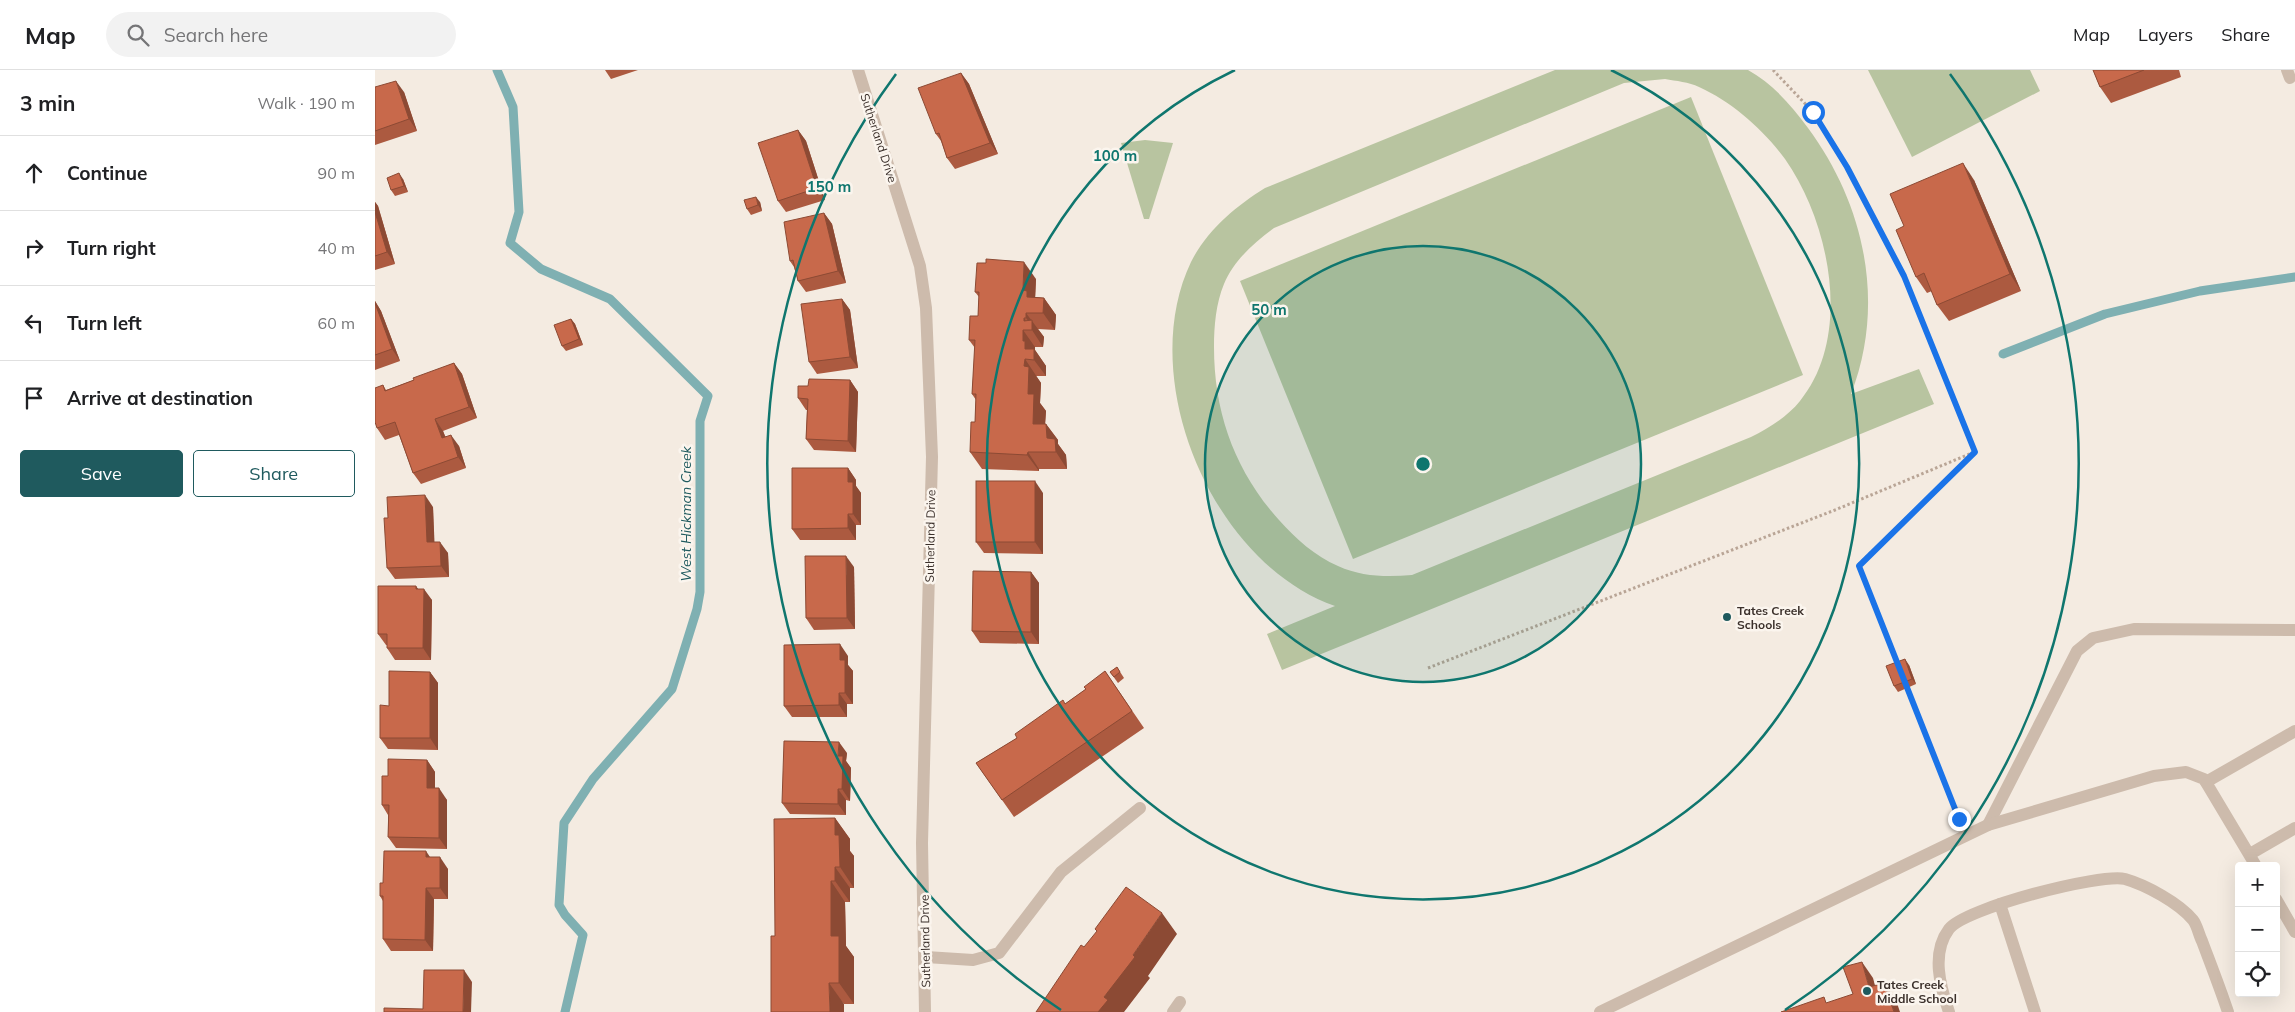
<!DOCTYPE html>
<html lang="en">
<head>
<meta charset="utf-8">
<style>
  :root { --surface:#fff; --page:#f2f2f2; --text:#202124; --muted:#757577; --line:#e0e0e0; --accent:#1f5a5e }
  body { margin:0; font-family:Mulish,sans-serif; background:var(--page); color:var(--text) }
  .controls { position:absolute; right:15px; bottom:15px; display:grid; overflow:hidden; border-radius:5px; box-shadow:0 5px 20px #0002 }
  .controls button { width:45px; height:45px; display:grid; place-items:center; padding:0; border:0; border-bottom:1px solid var(--line); background:var(--surface); color:var(--text); font:25px sans-serif }
  .stop { position:absolute; width:15px; height:15px; margin:-11px; border:4px solid #1a73e8; border-radius:50%; background:#fff }
  .stop.end { background:#1a73e8; border-color:#fff; box-shadow:0 1px 5px #0008 }
  .list { margin:0; padding:0; list-style:none }
  h2 { display:flex; justify-content:space-between; align-items:center; height:65px; margin:0; padding:0 20px; font-size:21px }
  h2 small { font-size:16px; font-weight:400; color:var(--muted) }
  .list li { display:grid; grid-template-columns:32px 1fr auto; gap:15px; align-items:center; box-sizing:border-box; height:75px; padding:0 20px; border-top:1px solid var(--line) }
  .list b { display:block; font-size:19px; white-space:nowrap }
  .list em { font-size:16px; font-style:normal; color:var(--muted) }
  .actions { display:flex; gap:10px; padding:15px 20px }
  .actions a { flex:1; padding:11px 0; border:1px solid var(--accent); border-radius:5px; text-align:center; font-size:18px; color:var(--accent) }
  .actions .main { background:var(--accent); color:#fff }
  .icon { flex:none; width:28px; height:28px; fill:none; stroke:currentColor; stroke-width:2; stroke-linecap:round; stroke-linejoin:round }
  .map { position:relative; flex:none; width:1920px; height:942px; overflow:hidden }
  header { display:flex; align-items:center; gap:30px; box-sizing:border-box; height:70px; padding:0 25px; background:var(--surface); border-bottom:1px solid var(--line) }
  header strong { font-size:24px }
  nav { display:flex; gap:28px; margin-inline-start:auto; font-size:18px }
  .search { width:350px; height:45px; background:var(--page); display:flex; align-items:center; gap:12px; box-sizing:border-box; padding:0 18px; border-radius:28px; color:var(--muted); font-size:19px }
  main { display:flex }
  aside { flex:1; background:var(--surface) }
  .map>svg:first-child { display:block }
  .green { fill:#b8c4a0; fill-rule:evenodd }
  .lines { fill:none; stroke-linecap:round; stroke-linejoin:round }
  .stream { stroke:#7fb0b2; stroke-width:9 }
  .path { stroke:#b9a596; stroke-width:3; stroke-dasharray:2.5 2.5; stroke-linecap:butt }
  .lane { stroke:#cdbbac; stroke-width:12 }
  .street { stroke:#cdbbac; stroke-width:12 }
  .wall { fill:#ac5a40 }
  .shaded-wall { fill:#8c4a34 }
  .building { fill:#c8694b; stroke:#8c4a34 }
  .route { stroke:#1a73e8; stroke-width:6 }
  .ring { fill:none; stroke:#0f766e; stroke-width:2.5 }
  .poi-dot { fill:#1f5a5e; stroke:#fbf5ee; stroke-width:2 }
  .labels { text-anchor:middle; dominant-baseline:central; stroke-width:5; stroke-linejoin:round; paint-order:stroke }
  .street-label { font-size:12px; fill:#3b302b; stroke:#fbf5ee }
  .poi-label { font-size:12px; font-weight:bold; fill:#3b302b; stroke:#fbf5ee; text-anchor:start }
  .water-label { font-size:14px; font-style:italic; fill:#1f5a5e; stroke:#fbf5ee }
  .centre { fill:#0f766e; stroke:#fbf5ee; stroke-width:2.5 }
  .ring-label { font-size:15px; text-anchor:middle; font-weight:bold; fill:#0f766e; stroke:#fbf5ee; stroke-width:5; stroke-linejoin:round; paint-order:stroke }
</style>
</head>
<body>
<header>
<strong>Map</strong>
<div class="search"><svg class="icon" aria-label="search" viewBox="0 0 24 24"><circle cx="10" cy="10" r="6"/><path d="M15 15l6 6"/></svg>Search here</div>
<nav><a>Map</a><a>Layers</a><a>Share</a></nav>
</header>
<main>
<aside>
<h2>3 min<small>Walk · 190 m</small></h2>
<ul class="list">
<li><svg class="icon" aria-label="ahead" viewBox="0 0 24 24"><path d="M12 20V5M6 11l6-6 6 6"/></svg><div><b>Continue</b></div><em>90 m</em></li>
<li><svg class="icon" aria-label="right" viewBox="0 0 24 24"><path d="M7 20v-9h11M14 6l5 5-5 5"/></svg><div><b>Turn right</b></div><em>40 m</em></li>
<li><svg class="icon" aria-label="left" viewBox="0 0 24 24"><path d="M17 20v-9H6M10 6l-5 5 5 5"/></svg><div><b>Turn left</b></div><em>60 m</em></li>
<li><svg class="icon" aria-label="arrive" viewBox="0 0 24 24"><path d="M6 21V4h12l-3 4 3 4H6"/></svg><div><b>Arrive at destination</b></div></li>
</ul>
<div class="actions"><a class="main">Save</a><a>Share</a></div>
</aside>
<div class="map">
<svg width="1920" height="942" viewBox="0 0 1920 942">
  <rect width="100%" height="100%" fill="#f4ebe1"/>
  <g class="green">
    <path d="M1180,0H1373C1397,13 1417,36 1433,58C1490,135 1511,234 1476,324L1544,299L1559,334L907,600L892,564L960,536C837,493 760,309 816,192C832,160 861,136 890,118ZM1290,9C1301,11 1314,12 1324,17C1357,32 1388,59 1410,89C1455,153 1478,266 1425,331C1412,347 1394,358 1376,367L1037,505C1012,507 987,507 963,496C940,486 921,469 904,450C860,401 839,343 839,277C839,256 841,233 849,214C859,190 879,173 899,158L1249,13Z"/>
    <path d="M1493,0H1655L1665,21L1537,87Z"/>
    <path d="M1316,27L1428,305L978,489L865,211Z"/>
    <path d="M770,70L798,73L774,149H769L746,73Z"/>
  </g>
  <g class="lines">
    <g class="stream">
      <path d="M122,0L138,37L144,142L135,173L166,199L235,229L333,326L325,351V522L322,539L297,619L218,709L189,753L184,835L190,845L208,865L190,942"/>
      <path d="M1628,284L1730,244L1825,221L1920,207"/>
    </g>
    <g class="path">
      <path d="M1398,0L1438,42L1472,97L1529,207L1600,382L1483,495L1523,595"/>
      <path d="M1053,598L1460,440L1597,383"/>
      <path d="M1531,615L1583,746"/>
    </g>
    <g class="lane">
      <path d="M1831,712L1920,661"/>
      <path d="M1613,755L1702,581L1718,568L1759,559L1920,560"/>
      <path d="M1875,784L1920,758"/>
      <path d="M1901,829L1920,862"/>
      <path d="M1625,834L1660,942"/>
      <path d="M551,887L598,890L624,883L686,802L765,738"/>
      <path d="M798,942L805,932"/>
      <path d="M1225,942L1613,755L1779,706L1811,702L1829,709L1881,796"/>
      <path d="M1574,942C1565,916 1556,883 1574,859C1590,838 1725,803 1750,809C1771,815 1804,833 1818,850C1822,855 1824,865 1827,871C1836,895 1845,918 1853,942"/>
    </g>
    <g class="street">
      <path d="M483,0L545,196L551,238L557,387L547,773L550,942"/>
      <path d="M1912,0L1915,8"/>
    </g>
  </g>
  <g class="wall">
    <path d="M230,0H263L236,9Z"/>
    <path d="M1718,0H1804L1806,7L1736,33L1725,17Z"/>
    <path d="M586,3L594,14L623,84L580,99L572,88L566,71L561,64Z"/>
    <path d="M0,17L29,22L42,61L0,75Z"/>
    <path d="M423,60L431,71L450,130L411,142L403,131Z"/>
    <path d="M28,109L33,122L20,126L16,120Z"/>
    <path d="M1599,110L1646,221L1574,251L1562,235L1557,221L1552,223L1541,207L1529,156Z"/>
    <path d="M0,132L3,136L20,194L0,200Z"/>
    <path d="M385,132L387,141L376,145L372,139Z"/>
    <path d="M449,143L457,154L471,213L431,222L423,211L419,197L415,191Z"/>
    <path d="M661,209L660,227L669,228L681,245L680,260L663,259L669,267L668,277H660V280L671,296V306H661L666,313L665,333L671,341L670,354H671L683,370V374L691,385L692,399H664V401L607,399L595,382L600,352L601,330L597,324L600,278L594,270L603,246L604,227L600,222Z"/>
    <path d="M467,229L475,240L483,298L442,304L434,292Z"/>
    <path d="M0,231L6,241L25,291L0,300Z"/>
    <path d="M196,249L200,254L208,275L191,281L187,276Z"/>
    <path d="M79,293L87,304L102,348L68,361L70,366L84,376L91,398L46,414L38,403L24,365L10,370L2,358L8,315L11,320L39,310Z"/>
    <path d="M475,310L483,322L481,382L439,380L431,369L432,340H431L423,328L433,316Z"/>
    <path d="M473,398L481,410V416L486,423V455H481V470H425L417,459Z"/>
    <path d="M668,423V484L609,483L601,472Z"/>
    <path d="M58,437L59,472L73,483L74,507L20,509L12,498L13,448Z"/>
    <path d="M479,497L480,559L439,560L431,548Z"/>
    <path d="M656,502L664,513V574L605,573L597,561Z"/>
    <path d="M41,516L43,519L57,530L56,590H20L12,578V575H11L3,564Z"/>
    <path d="M473,586V595L478,601V634H472V647H417L409,636Z"/>
    <path d="M1534,595L1541,614L1523,622L1519,616Z"/>
    <path d="M742,597L749,608L743,613L735,602Z"/>
    <path d="M730,601L769,658L639,747L601,693L642,668L711,619Z"/>
    <path d="M55,602L63,613V680L13,679L5,668L14,636Z"/>
    <path d="M472,683L471,691L476,698L475,731L471,730V745L415,744L407,733Z"/>
    <path d="M52,690L60,702V718L72,730V779L21,778L13,767V745L7,735L13,706Z"/>
    <path d="M460,748L475,769V781L479,786V818H475V832H470L471,876L479,887V934H469L400,866Z"/>
    <path d="M56,787L73,799V829H59L58,881H16L8,869V831L5,826L8,813Z"/>
  </g>
  <g class="shaded-wall">
    <path d="M586,3L594,14L623,84L615,73Z"/>
    <path d="M21,11L29,22L42,61L34,49Z"/>
    <path d="M423,60L431,71L450,130L442,118Z"/>
    <path d="M1588,93L1599,110L1646,221L1635,204Z"/>
    <path d="M24,103L28,109L33,122L29,116Z"/>
    <path d="M381,127L385,132L387,141L383,135Z"/>
    <path d="M0,132L3,136L20,194L12,182L0,142Z"/>
    <path d="M449,143L457,154L471,213L463,201Z"/>
    <path d="M649,192L661,209L660,232L652,227L648,220Z"/>
    <path d="M669,228L681,245L680,260L668,243Z"/>
    <path d="M467,229L475,240L483,298L475,287Z"/>
    <path d="M0,231L6,241L25,291L17,279L0,236Z"/>
    <path d="M651,243L669,267L668,277L657,260L649,251V248L657,259V256L651,248Z"/>
    <path d="M196,249L200,254L208,275L204,269Z"/>
    <path d="M648,260L660,277V280L671,296V306L659,290L650,279L648,271Z"/>
    <path d="M650,289L666,313L665,333L671,341L669,370L658,354L649,296Z"/>
    <path d="M79,293L87,304L102,348L94,337Z"/>
    <path d="M475,310L483,322L481,382L473,371Z"/>
    <path d="M60,349L68,361L75,379L67,368Z"/>
    <path d="M671,354L683,370V374L691,385L692,399L672,368Z"/>
    <path d="M76,365L84,376L91,398L83,387Z"/>
    <path d="M653,382L664,399V401L652,385Z"/>
    <path d="M473,398L481,410V416L486,423V455L478,444L473,412Z"/>
    <path d="M660,411L668,423V484L660,472Z"/>
    <path d="M50,425L58,437L60,484L52,472Z"/>
    <path d="M473,444L481,455V470L473,458Z"/>
    <path d="M65,472L73,483L74,507L66,496Z"/>
    <path d="M471,486L479,497L480,559L472,548Z"/>
    <path d="M656,502L664,513V574L656,562Z"/>
    <path d="M41,516L48,527L49,519L57,530L56,590L48,578Z"/>
    <path d="M465,574L473,586V595L478,601V634L470,623L465,590Z"/>
    <path d="M1530,589L1534,595L1541,614L1537,609Z"/>
    <path d="M55,602L63,613V680L55,668Z"/>
    <path d="M464,623L472,634V647L464,635Z"/>
    <path d="M464,672L472,683L471,691L476,698L475,731L467,719L463,686Z"/>
    <path d="M52,690L60,702V729L52,718Z"/>
    <path d="M64,718L72,730V779L64,768Z"/>
    <path d="M463,719L471,730V745L463,734Z"/>
    <path d="M460,748L475,769V781L479,786V818L465,797L460,765Z"/>
    <path d="M51,781L59,793L51,787Z"/>
    <path d="M65,787L73,799V829L65,818Z"/>
    <path d="M460,797L475,818V832L460,811Z"/>
    <path d="M456,811L470,832L471,876L479,887V934L464,913L456,866Z"/>
    <path d="M51,818L59,829L58,881L50,870Z"/>
    <path d="M787,843L802,864L773,906L775,908L749,942H723L729,927Z"/>
    <path d="M1487,892L1498,908L1505,934L1494,917Z"/>
    <path d="M89,900L97,912L96,942H88Z"/>
    <path d="M454,913L469,934V942H455Z"/>
    <path d="M1509,913L1521,930L1525,942H1519Z"/>
  </g>
  <g class="building">
    <path d="M1718,0H1769L1725,17Z"/>
    <path d="M586,3L615,73L572,88L564,63L561,64L543,18Z"/>
    <path d="M21,11L34,49L0,61V17Z"/>
    <path d="M423,60L442,118L403,131L383,73Z"/>
    <path d="M1588,93L1635,204L1562,235L1549,203L1541,207L1521,160L1529,156L1515,124Z"/>
    <path d="M24,103L29,116L16,120L12,108Z"/>
    <path d="M381,127L383,135L372,139L369,130Z"/>
    <path d="M0,142L12,182L0,186Z"/>
    <path d="M449,143L463,201L423,211L418,190L415,191L409,152Z"/>
    <path d="M611,189L649,192L648,220L652,221V227L669,228L668,243H651V248H649V251L657,250V260H648V271H650V279H659V290L650,289L649,296L654,297L653,324H659L658,354H671L672,368L680,369L681,382H653L652,385L595,382L596,352H600L601,324H597L600,270H594L595,246H603L604,222H600L602,193H611Z"/>
    <path d="M467,229L475,287L434,292L426,234Z"/>
    <path d="M0,233L17,279L0,285Z"/>
    <path d="M196,249L204,269L187,276L179,255Z"/>
    <path d="M79,293L94,337L60,349L67,368L76,365L83,387L38,403L20,352L2,358L0,352V318L8,315L10,321L39,310L38,308Z"/>
    <path d="M434,309L475,310L473,371L431,369L433,329L423,328V316H433Z"/>
    <path d="M417,398H473V412H478V444H473V458L417,459Z"/>
    <rect x="601" y="411" width="59" height="61"/>
    <path d="M50,425L52,472H65L66,496L12,498L9,448H13L12,427Z"/>
    <path d="M430,486H471L472,548H431Z"/>
    <path d="M598,501L656,502V562L597,561Z"/>
    <path d="M3,516H41V519H49L48,578H12V564H3Z"/>
    <path d="M465,574V590H470V623H464V635L409,636V575Z"/>
    <path d="M1530,589L1537,609L1519,616L1511,596Z"/>
    <path d="M742,597L745,602L739,607L735,602Z"/>
    <path d="M14,601L55,602V668H5V635L14,636Z"/>
    <path d="M730,601L757,641L627,730L601,693L642,668L640,664L688,630L690,634L711,619L709,617Z"/>
    <path d="M409,671L464,672L463,686H468L467,719H463V734L407,733Z"/>
    <path d="M13,689L52,690V718H64V768L13,767L14,735H7V706H13Z"/>
    <path d="M460,748V765H464L465,797H460V811H456V866H464V913H454L455,942H396V866H400L399,749Z"/>
    <path d="M9,781H51V787H65V818H51L50,870L8,869V826H5V813H8Z"/>
    <path d="M751,817L787,843L758,885L760,887L729,927L733,930L723,942H661L706,875L709,877L722,861L720,859Z"/>
    <path d="M1487,892L1494,917L1509,913L1519,942H1406L1449,927L1451,933L1478,924L1468,897Z"/>
    <path d="M49,900H89L88,942H9V938L48,939Z"/>
  </g>
  <g class="lines">
    <path class="route" d="M1438,42L1472,97L1529,206L1600,382L1484,496L1584,749"/>
  </g>
  <circle cx="1048" cy="394" r="218" fill="#0f766e" fill-opacity=".12"/>
  <g class="ring">
    <circle cx="1048" cy="394" r="218"/>
    <path d="M1236 0A436 436 0 1 1 860 0"/>
    <path d="M686 940A655 655 0 0 1 521 4M1575 4A655 655 0 0 1 1410 940"/>
  </g>
  <g class="poi-dot">
    <circle cx="1352" cy="547" r="5"/>
    <circle cx="1492" cy="921" r="5"/>
  </g>
  <g class="labels">
    <g class="street-label">
      <text transform="translate(504 68) rotate(72)">Sutherland Drive</text>
      <text transform="translate(555 466) rotate(-89)">Sutherland Drive</text>
      <text transform="translate(550 871) rotate(-91)">Sutherland Drive</text>
    </g>
    <g class="poi-label">
      <text x="1362" y="540">Tates Creek<tspan x="1362" dy="14">Schools</tspan></text>
      <text x="1502" y="914">Tates Creek<tspan x="1502" dy="14">Middle School</tspan></text>
    </g>
    <g class="water-label">
      <text transform="translate(311 444) rotate(-90)">West Hickman Creek</text>
    </g>
  </g>
  <circle cx="1048" cy="394" r="8" class="centre"/>
  <g class="ring-label">
    <text x="740" y="91">100 m</text>
    <text x="454" y="122">150 m</text>
    <text x="894" y="245">50 m</text>
  </g>
</svg>
<div class="controls">
<button>+</button>
<button>−</button>
<button><svg class="icon" aria-label="locate" viewBox="0 0 24 24"><circle cx="12" cy="12" r="6"/><path d="M12 2v4M12 18v4M2 12h4M18 12h4"/></svg></button>
</div>
<div class="stop" style="left:1438px;top:42px"></div>
<div class="stop end" style="left:1584px;top:749px"></div>
</div>
</main>
</body>
</html>
